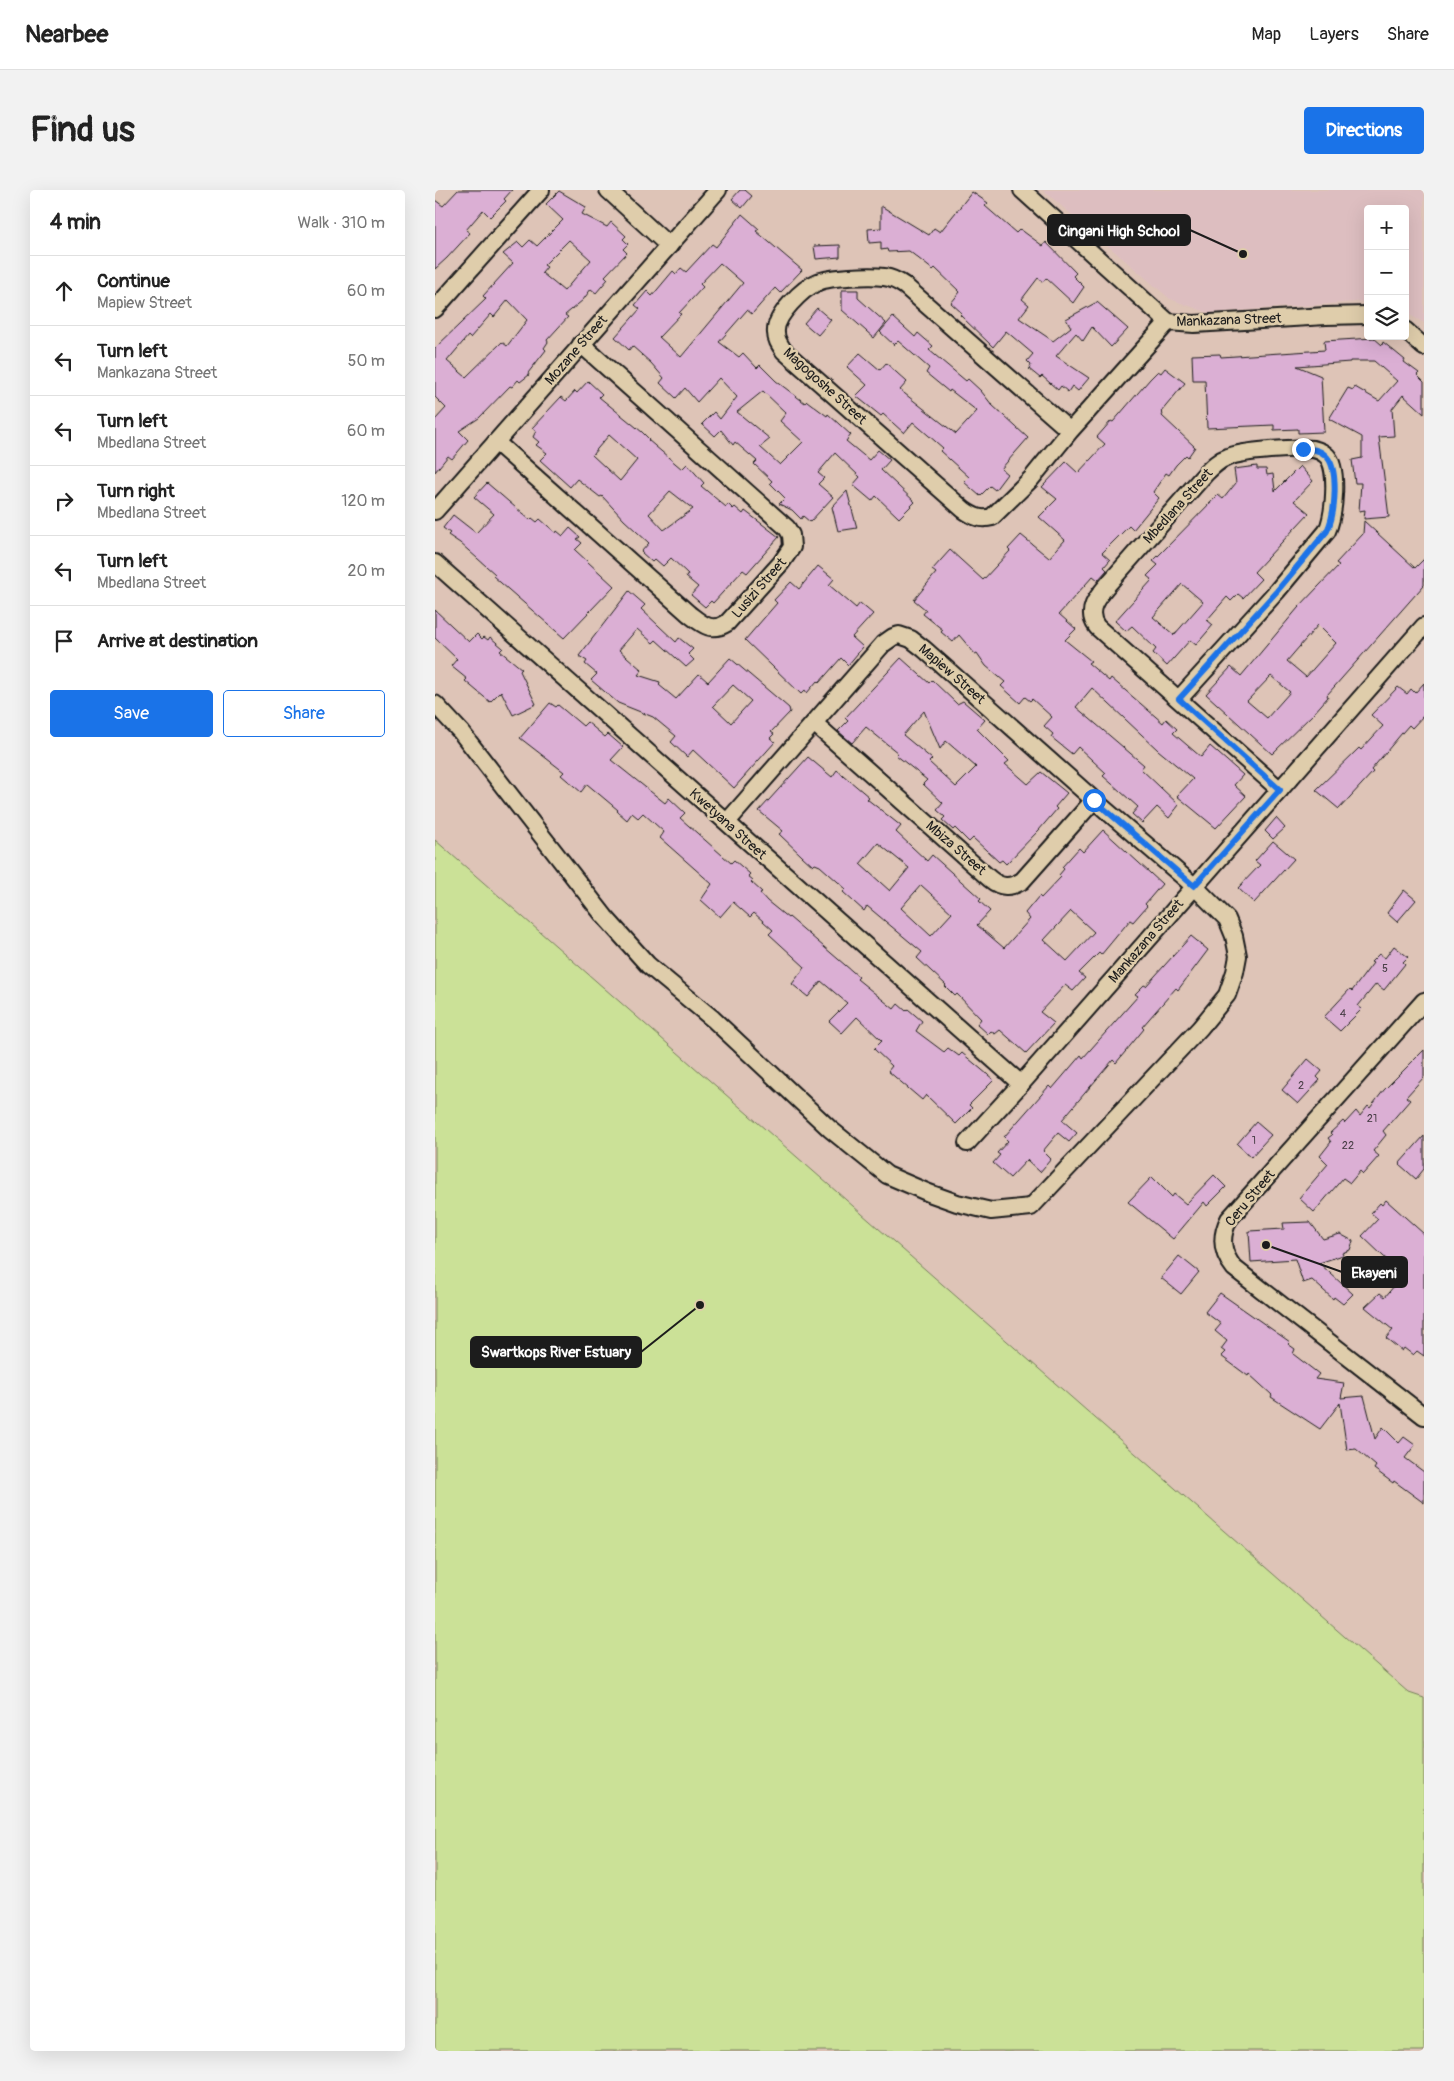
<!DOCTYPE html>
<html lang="en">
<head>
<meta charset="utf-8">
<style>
  :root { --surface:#fff; --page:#f2f2f2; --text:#222; --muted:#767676; --line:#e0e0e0; --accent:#1a73e8 }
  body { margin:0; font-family:Pangolin,sans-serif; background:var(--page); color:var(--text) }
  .controls { position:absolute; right:15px; top:15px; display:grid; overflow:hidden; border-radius:5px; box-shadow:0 5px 20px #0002 }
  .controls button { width:45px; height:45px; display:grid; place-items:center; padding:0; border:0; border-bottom:1px solid var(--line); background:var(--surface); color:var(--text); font:25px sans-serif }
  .stop { position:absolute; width:15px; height:15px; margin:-11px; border:4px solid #1a73e8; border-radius:50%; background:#fff }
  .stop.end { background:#1a73e8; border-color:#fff; box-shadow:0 1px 5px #0008 }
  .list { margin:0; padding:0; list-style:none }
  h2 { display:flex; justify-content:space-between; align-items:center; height:65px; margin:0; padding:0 20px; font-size:21px }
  h2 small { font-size:16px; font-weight:400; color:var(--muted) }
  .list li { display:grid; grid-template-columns:32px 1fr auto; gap:15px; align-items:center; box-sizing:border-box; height:70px; padding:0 20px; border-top:1px solid var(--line) }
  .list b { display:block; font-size:19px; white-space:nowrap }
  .list p { margin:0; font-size:16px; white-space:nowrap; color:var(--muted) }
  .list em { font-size:16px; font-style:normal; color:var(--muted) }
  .actions { display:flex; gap:10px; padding:15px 20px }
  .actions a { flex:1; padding:11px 0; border:1px solid var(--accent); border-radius:5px; text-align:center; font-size:18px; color:var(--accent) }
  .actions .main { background:var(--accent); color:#fff }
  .icon { flex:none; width:28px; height:28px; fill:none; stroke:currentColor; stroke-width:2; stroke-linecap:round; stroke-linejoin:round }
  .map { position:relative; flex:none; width:989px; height:1861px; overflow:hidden; border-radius:5px }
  header { display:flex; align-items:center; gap:30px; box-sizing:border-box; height:70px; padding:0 25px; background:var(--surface); border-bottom:1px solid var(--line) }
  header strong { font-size:24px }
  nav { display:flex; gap:28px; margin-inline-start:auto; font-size:18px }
  .intro { display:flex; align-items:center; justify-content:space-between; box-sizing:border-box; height:120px; padding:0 30px }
  h1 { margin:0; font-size:35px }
  .button { padding:12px 22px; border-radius:5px; background:var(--accent); color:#fff; font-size:18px; font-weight:700 }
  main { display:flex; gap:30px; padding:0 30px }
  aside { flex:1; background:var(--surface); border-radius:5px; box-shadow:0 5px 20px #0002 }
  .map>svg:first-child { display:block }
  .built { fill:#ddbec0 }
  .green { fill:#cbe197; stroke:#747e5a }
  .building { fill:#dbafd4; stroke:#1c1c1c; fill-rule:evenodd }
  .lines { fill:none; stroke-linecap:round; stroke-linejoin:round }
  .street-casing { stroke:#1c1c1c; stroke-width:20 }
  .street { stroke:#dfcdab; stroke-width:16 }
  .route { stroke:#1a73e8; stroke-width:6 }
  .labels { text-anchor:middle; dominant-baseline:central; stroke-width:5; stroke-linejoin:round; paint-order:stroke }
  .number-label { font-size:11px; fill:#4c414a }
  .street-label { font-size:14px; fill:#1c1c1c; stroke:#dfcdab }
  .leader { fill:none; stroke:#1c1c1c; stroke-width:2 }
  .callout-dot { fill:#1c1c1c; stroke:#dfcdab; stroke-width:2 }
  .callout { fill:#1c1c1c; stroke:#1c1c1c; stroke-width:2 }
  .callout-label { font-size:15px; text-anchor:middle; font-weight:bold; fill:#fff }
</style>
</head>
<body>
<header>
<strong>Nearbee</strong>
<nav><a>Map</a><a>Layers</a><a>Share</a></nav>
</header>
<div class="intro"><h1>Find us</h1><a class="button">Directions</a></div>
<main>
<aside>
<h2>4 min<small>Walk · 310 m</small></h2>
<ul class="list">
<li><svg class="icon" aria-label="ahead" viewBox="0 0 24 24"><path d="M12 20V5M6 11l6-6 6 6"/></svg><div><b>Continue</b><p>Mapiew Street</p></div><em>60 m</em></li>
<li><svg class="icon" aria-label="left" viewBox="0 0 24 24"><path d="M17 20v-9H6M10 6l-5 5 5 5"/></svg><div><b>Turn left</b><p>Mankazana Street</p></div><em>50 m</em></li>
<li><svg class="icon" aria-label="left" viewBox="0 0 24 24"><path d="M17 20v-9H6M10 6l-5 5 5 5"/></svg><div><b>Turn left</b><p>Mbedlana Street</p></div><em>60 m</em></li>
<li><svg class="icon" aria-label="right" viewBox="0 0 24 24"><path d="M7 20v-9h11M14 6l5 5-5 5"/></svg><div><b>Turn right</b><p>Mbedlana Street</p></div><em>120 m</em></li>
<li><svg class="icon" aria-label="left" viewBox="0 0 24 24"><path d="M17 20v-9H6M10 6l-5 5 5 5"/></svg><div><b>Turn left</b><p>Mbedlana Street</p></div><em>20 m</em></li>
<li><svg class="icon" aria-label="arrive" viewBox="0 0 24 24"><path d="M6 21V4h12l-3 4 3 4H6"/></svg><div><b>Arrive at destination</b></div></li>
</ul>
<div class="actions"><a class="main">Save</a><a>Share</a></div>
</aside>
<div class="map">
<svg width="989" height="1861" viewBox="0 0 989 1861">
  <rect width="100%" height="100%" fill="#dec4b7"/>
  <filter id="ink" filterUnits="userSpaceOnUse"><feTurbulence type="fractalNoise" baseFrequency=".02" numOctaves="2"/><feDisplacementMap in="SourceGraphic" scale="10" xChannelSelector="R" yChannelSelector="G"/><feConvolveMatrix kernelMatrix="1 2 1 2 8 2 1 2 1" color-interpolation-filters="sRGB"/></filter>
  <g filter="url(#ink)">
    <path class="built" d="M608,0H989V133L970,122V19H933V111L774,123L735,109Z"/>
    <path class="green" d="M0,650L974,1503L989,1508V1861H0Z"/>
    <g class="building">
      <path d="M23,0H77L69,9L71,11L55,27L48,20L31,40L35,43L12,68L0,79V10L8,16Z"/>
      <path d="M305,0H310L317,6L307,18L297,9Z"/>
      <path d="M124,1L151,17L147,24L172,37L176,32L191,46L188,49L193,54L188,59L192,63L170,86L173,89L161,103L156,99L148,110L130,125L133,127L112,150L113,152L109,158L111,160L93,183L94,185L85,192L83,190L77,197L75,196L44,228L24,241L33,250L17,269L13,266L0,282V230L11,218L0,207V158L51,109L48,106L78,73L68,64L83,52L88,57L95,50L102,56L128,30L111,14ZM134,50L156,70L129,101L107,83L112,77L109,75ZM73,110L92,130L72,156L67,152L31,187L12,171L33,146L35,148L56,124L59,127Z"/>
      <path d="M537,2L553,13L550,16L581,43L585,39L608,56L611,52L641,83L638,86L649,97L638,113L611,88L608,92L603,88L587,109L594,115L584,128L618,151L636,137L631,129L662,112L693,139L676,157L657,137L648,151L641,143L621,166L654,188L643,201L637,196L633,202L626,196L623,200L607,186L605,188L594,179L596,175L592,171L598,164L571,141L558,157L525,125L527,123L516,113L525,102L500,78L498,80L474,61L453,62L452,59L446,60V52L434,53L433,39L446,38V16L494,45L499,38L505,42Z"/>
      <path d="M307,24L324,39L321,41L367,80L345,103L340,98L317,124L312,120L284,152L304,167L308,163L322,178L325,175L341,191L370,213L372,211L392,226L393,224L416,245L411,251L434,270L443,260L455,270L446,280L480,312L464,328L441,306L437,311L418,295L425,287L400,263L383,283L389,288L383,294L398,307L375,332L368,326L366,329L357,320L344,314L350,308L335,293L337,291L319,274L322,271L300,252L298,255L286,240L280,246L267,234L279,222L285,229L302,207L284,188L262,212L250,198L241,208L225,193L229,188L216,173L197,156L194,160L180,147L205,119L200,115L212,101L217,106L238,81L241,84L246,78L251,82L277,54L281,57ZM285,73L308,93L246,167L224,147L246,124L244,123L268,97L265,94ZM328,201L351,223L345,231L368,252L345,275L325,257L335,249L302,222Z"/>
      <path d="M405,55V67L381,69L379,56Z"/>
      <path d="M407,100H423V108L451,133L439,148L407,120Z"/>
      <path d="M382,118L396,130L383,145L369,133Z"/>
      <path d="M458,127L480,147L483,143L498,156L494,160L531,191L533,189L546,201L557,215L593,248L566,279L572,284L560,300L555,296L545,306L529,292L534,287L505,261L508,258L478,232L469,243L448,224L446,226L421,206L432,195L412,177L425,163L445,180L451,173L472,192L465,200L521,244L542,221L515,200L514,202L491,183L494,178L463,151L459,155L445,142Z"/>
      <path d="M939,148L947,155L948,152L970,170L969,172L984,183L982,185L989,192V224L968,205L957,219L959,246L944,247L954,327L929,329L930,320L924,321L926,293H920L917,270L927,268V247L894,229L913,198L918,200L920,197L944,211L962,191L939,171H915V172L862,176L886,186L889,242L863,243V239L839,240V235L772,238L770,190H758L757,165L785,164L786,167L890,160L889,151Z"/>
      <path d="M730,178L750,193L726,222L728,224L727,226L760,257L753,267L751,265L741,275L734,285L731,283L718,302L724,308L698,340L694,336L667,363L675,370L669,377L672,380L663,390L658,386L624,424L641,439L630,450L656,471L653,473L674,491L676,488L728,533L731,529L742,539L738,543L766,567L775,556L808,585L799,595L811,606L781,638L742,606L758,589L723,560L657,498L641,517L709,575L706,579L744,615L734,628L722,617L707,633L697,624L703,617L668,586L671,583L643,557L637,564L616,547L618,544L609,536L617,527L597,509L595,511L590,507L585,513L566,496L570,492L551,476L542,463L540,464L524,445L518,452L506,442L508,440L488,424L491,420L479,410L501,383L497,380L515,360L548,390L575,361L573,359L586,345L614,368L630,350L604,327L622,309L607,297L631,272L643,283L670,254L662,247L676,231L678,232L715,189L723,181L726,183Z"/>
      <path d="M153,191L167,204L164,207L207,242L214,249L213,250L247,279L252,274L269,293L266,296L291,317L293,314L298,319L300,317L308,324L310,321L344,347L312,383L308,380L278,413L276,411L270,417L256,405L263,397L251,387L253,384L236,368L228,376L220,369L217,372L206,362L214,353L189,330L167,306L165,307L142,289L135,297L105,270L112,263L101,255L104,252L98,247L101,241L97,238L126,207L131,211L140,201L142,203ZM174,245L202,270L185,291L157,265ZM235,301L258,319L229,340L214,324Z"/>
      <path d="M822,276V279H831L832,285L838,284L840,301L865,276L878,291L859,311L874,323L819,382L826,389L808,408L803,404L796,411L792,407L772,430L778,435L761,455L755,450L732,476L718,463L721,459L697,436L691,441L680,431L717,390L712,386L723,375L718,371L729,360L783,305L788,309L801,293L799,279ZM747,394L768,412L739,445L718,427Z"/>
      <path d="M52,293L95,330L97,328L102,332L105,329L121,343L122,341L128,346L135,338L145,347L142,349L147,353L140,360L179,396L129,448L58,386L60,384L25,353L13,345L15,343L8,338L18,325L41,343L59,324L39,307Z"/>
      <path d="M412,301L422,338L403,341L397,317Z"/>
      <path d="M929,331L980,378L989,369V395L892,505L893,507L879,523L837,564L771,504L796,477L806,486L863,418L904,375L901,373L928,344ZM883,435L901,453L871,487L852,471ZM836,486L855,502L832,528L812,511Z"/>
      <path d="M383,376L399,389L394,395L421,418L425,413L438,424L417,447L428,457L413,475L406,468L384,493L382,491L372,503L370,500L366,504L310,450L342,413L339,410L356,392L364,399Z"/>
      <path d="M194,401L210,415L206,419L241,452L244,448L258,459L253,464L259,470L251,477L221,450L218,453L202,439L184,460L207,480L203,485L225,492L224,495L241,509L264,484L273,492L295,468L354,518L355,522L336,542L339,544L335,548L340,552L299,598L258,560L252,567L236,552L241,546L218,527L183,513L156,490L162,484L150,474L152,471L144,466ZM298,495L316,511L296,533L278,516Z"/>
      <path d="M0,420L34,452L42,444L47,449L49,447L53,450L55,447L68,458L65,461L87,479L85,481L101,514L78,525L66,501L55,512L30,491L32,489L16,476L22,469L0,448Z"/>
      <path d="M466,468L494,493L497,490L522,514L528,511L550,530L542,539L574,571L570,574L593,594L606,582L632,603L620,617L622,619L604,640L571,674L567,670L564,672L538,648L534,652L520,638L518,640L507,630L510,627L502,620L508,613L488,594L492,590L461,565L463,563L431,537L417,553L403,541L413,531L410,528ZM489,521L505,559L511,551L541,577L521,597L494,572L497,569L468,545Z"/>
      <path d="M989,493V525L977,538L974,535L967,543L936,580L938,582L904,619L881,600L924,558L926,560L948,536L936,525L963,497L972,504L976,499L980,503Z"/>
      <path d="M115,513L121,517L123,515L148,536L152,532L170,547L173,544L188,557L176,570L230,613L234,608L250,623L245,628L296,673L299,670L315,684L313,686L318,690L316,692L327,702L325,703L332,711L353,728L354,727L424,787L422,789L459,819L463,814L471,821L473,819L487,831L481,841L509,862L513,858L524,866L527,863L559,890L534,915L537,918L521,934L491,905L487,910L453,881L457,876L439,859L447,851L422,827L407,843L394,831L412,813L386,791L373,807L357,794L370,777L334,744L338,740L319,723L315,727L298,712L285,727L266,710L277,694L225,648L229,642L208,623L203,628L197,623L192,630L182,621L183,620L152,594L146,602L126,585L129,582L85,548Z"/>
      <path d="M373,567L397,587L402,580L434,607L432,609L466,636L461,642L492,671L497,665L546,709L544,711L555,721L542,735L569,758L595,729L590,723L604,706L606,708L626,687L624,685L629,679L627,677L644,658L648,662L668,640L727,694L710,714L712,716L698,732L695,730L666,765L664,763L644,783L650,788L638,801L630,795L605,822L619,833L591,863L565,840L560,844L556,841L553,844L542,834L546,829L522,804L520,806L510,796L511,795L482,768L487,762L432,716L429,721L408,702L411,699L385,676L380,674L378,676L367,666L344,644L348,641L324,621ZM443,653L474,678L455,701L425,674ZM486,695L517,723L496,746L466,718ZM636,721L659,742L632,771L609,750Z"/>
      <path d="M841,628L850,638L838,649L830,641Z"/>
      <path d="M838,651L859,669L819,713L803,698L825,675L820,671Z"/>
      <path d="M969,700L981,710L962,732L952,723Z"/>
      <path d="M756,746L773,760L743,800L741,798L707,837L709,839L681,873L678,870L627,930L642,943L634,952L623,943L608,961L616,969L605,982L592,970L575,988L558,973L565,965L562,963L573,951L569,947L614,896L617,899L646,865L648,868L703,806L700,804L709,795L711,796Z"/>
      <path d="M959,756L973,767L968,772L970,774L949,800L941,794L923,816L927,819L905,841L889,827L915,799L917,801L938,773L936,772L944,764L950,768Z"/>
      <path d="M989,860V887L971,907L975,910L948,941L951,945L938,961L944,966L928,984L925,981L915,993L908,988L879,1022L864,1008L893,974L885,966L896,952L893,948L897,945L895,943L908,931L910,933L921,921L925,926L933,916L935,918L949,900Z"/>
      <path d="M873,869L887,881L882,887L885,890L863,914L847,900Z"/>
      <path d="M821,932L836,945L816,967L802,954Z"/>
      <path d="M989,946V979L981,989L964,974Z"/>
      <path d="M779,985L791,997L772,1016L769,1012L738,1049L693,1012L717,987L737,1007L739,1004L751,1014Z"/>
      <path d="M951,1010L989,1044V1166L982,1161L978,1165L969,1158L967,1161L951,1148L958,1140L930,1117L945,1103L950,1107L968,1085L927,1046L943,1029L936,1023L945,1013L947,1015Z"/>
      <path d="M875,1032L888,1049L905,1044L918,1051L915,1060L907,1063L908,1065L884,1073L918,1104L908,1114L899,1107L898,1109L877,1090L868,1093L860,1069L816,1072L814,1041L849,1039L848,1033Z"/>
      <path d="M744,1066L764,1082L746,1104L726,1088Z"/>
      <path d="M785,1103L855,1152L853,1154L860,1159L858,1164L884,1184L880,1189L909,1193L906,1208L929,1206L940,1249L948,1237L964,1253L969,1247L980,1255L970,1268L989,1282V1313L959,1291L958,1293L939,1279L941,1276L921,1259L912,1260L905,1213L885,1239L836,1207L837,1205L814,1184L813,1186L786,1166L790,1162L786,1159L792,1151L780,1141L786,1134L770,1122Z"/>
    </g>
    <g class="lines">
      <defs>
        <g id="street">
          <path d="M173,0L234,56"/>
          <path d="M587,0L733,132L759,134L891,126L933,125"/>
          <path d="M0,119L106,0"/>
          <path d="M970,140L989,157"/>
          <path d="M635,241L470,96C463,91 457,88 449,87C435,85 395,87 383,92C368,98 339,126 341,143C341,150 345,155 349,161L529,320C539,327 546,330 557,327L596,289L635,241L733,132"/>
          <path d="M61,252L254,424C267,434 276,443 292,433L346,373L357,357L356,345L352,338L146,154"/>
          <path d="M0,321L283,0"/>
          <path d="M0,373L586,894"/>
          <path d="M744,509L842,401L892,341C899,326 904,279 892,266C888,262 883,260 878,259C861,257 808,261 793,267C784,270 778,276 771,283L675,392C664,405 649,420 662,437L845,600"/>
          <path d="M0,514L26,542L170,727L213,775L278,829L395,939L452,985L494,1003L522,1013L556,1021L596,1017L765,838L792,805L800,782L803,766L799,746L792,729L759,696L659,610L489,459L476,449L464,445L458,447L448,454L292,632"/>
          <path d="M379,533L555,689C566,698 575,698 587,691L659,610"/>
          <path d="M989,811L794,1029C785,1047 786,1062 799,1078L989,1226"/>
          <path d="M532,953L586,894L989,436"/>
        </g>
      </defs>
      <use href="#street" class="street-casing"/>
      <use href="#street" class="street"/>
    </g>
  </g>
  <g class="lines" filter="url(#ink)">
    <path class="route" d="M659,610L759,696L845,600L744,509L842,401L892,341C900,325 905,277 890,265C884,259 876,259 868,259"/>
  </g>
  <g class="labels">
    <g class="number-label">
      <text x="950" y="778">5</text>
      <text x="908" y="823">4</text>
      <text x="866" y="895">2</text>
      <text x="937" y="928">21</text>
      <text x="819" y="950">1</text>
      <text x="913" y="955">22</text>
    </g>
    <g class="street-label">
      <text transform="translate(794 130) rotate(-2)">Mankazana Street</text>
      <text transform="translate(141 160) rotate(-49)">Mozane Street</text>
      <text transform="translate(390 196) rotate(42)">Magogoshe Street</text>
      <text transform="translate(743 316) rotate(-48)">Mbedlana Street</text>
      <text transform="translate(324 398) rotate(-49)">Lusizi Street</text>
      <text transform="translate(517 484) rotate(41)">Mapiew Street</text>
      <text transform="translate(293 634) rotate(42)">Kwetyana Street</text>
      <text transform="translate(521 658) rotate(41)">Mbiza Street</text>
      <text transform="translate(711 751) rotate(-49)">Mankazana Street</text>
      <text transform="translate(815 1008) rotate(-50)">Ceru Street</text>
    </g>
  </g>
  <path class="leader" d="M808 64L755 40M831 1055L907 1082M265 1115L206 1162"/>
  <g class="callout-dot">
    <circle cx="808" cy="64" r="5"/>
    <circle cx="831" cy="1055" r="5"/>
    <circle cx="265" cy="1115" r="5"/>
  </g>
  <g class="callout">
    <rect x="613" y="25" width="142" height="30" rx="5"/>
    <rect x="907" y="1067" width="65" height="30" rx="5"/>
    <rect x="36" y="1147" width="170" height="30" rx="5"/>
  </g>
  <g class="callout-label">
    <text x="684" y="46">Cingani High School</text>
    <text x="939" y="1088">Ekayeni</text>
    <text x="121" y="1167">Swartkops River Estuary</text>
  </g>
</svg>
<div class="controls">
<button>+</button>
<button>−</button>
<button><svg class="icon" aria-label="layers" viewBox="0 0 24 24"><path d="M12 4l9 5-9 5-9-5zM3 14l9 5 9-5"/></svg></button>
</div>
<div class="stop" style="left:659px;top:610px"></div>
<div class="stop end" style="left:868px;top:259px"></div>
</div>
</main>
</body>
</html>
